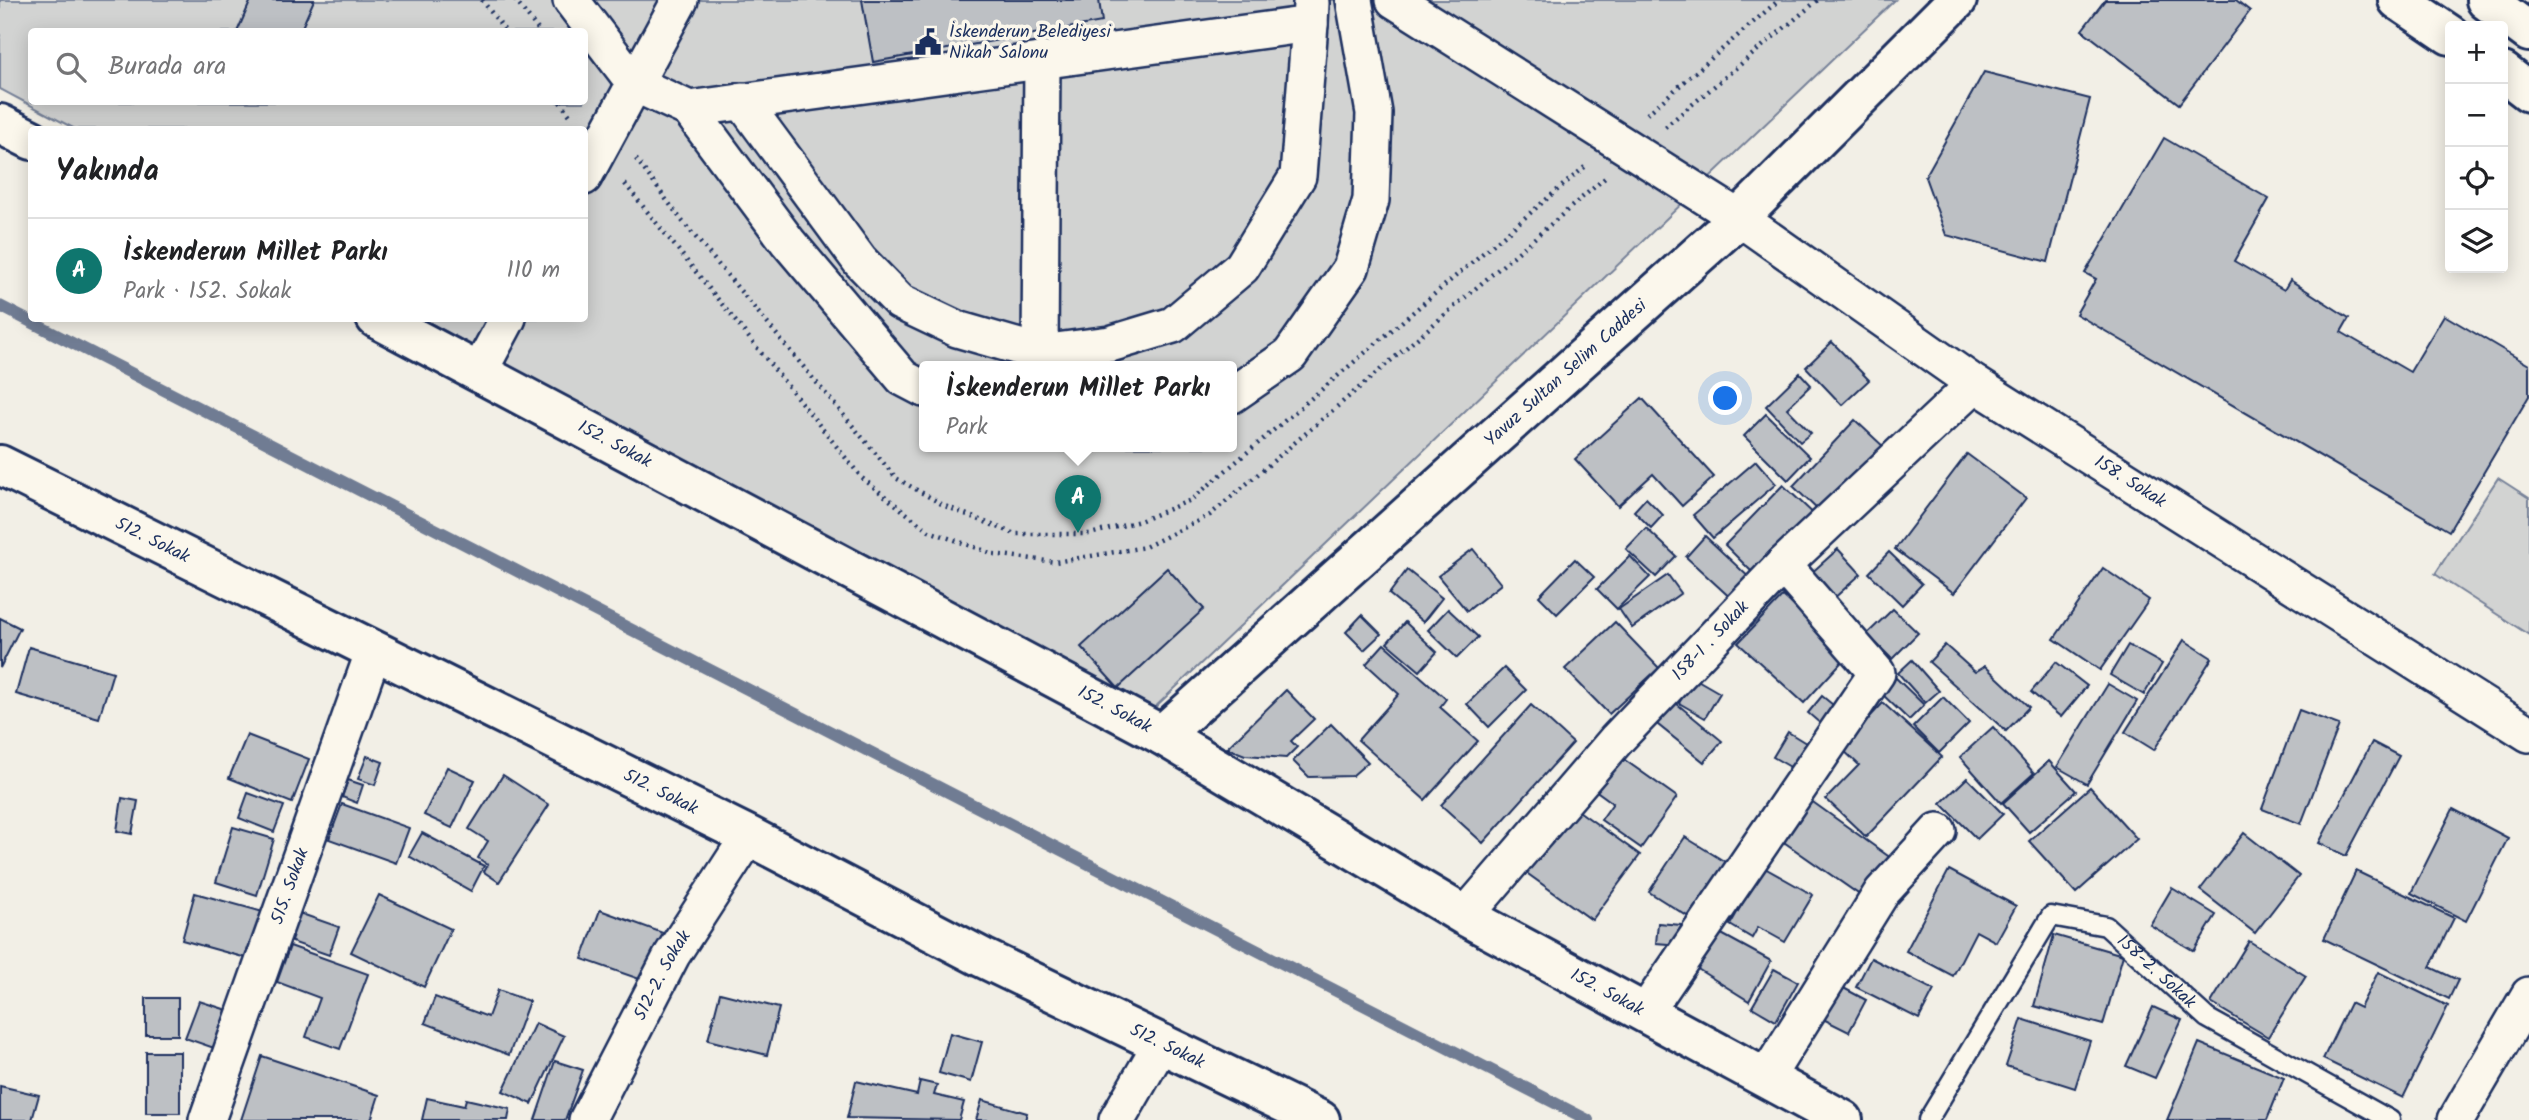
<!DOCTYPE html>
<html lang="tr">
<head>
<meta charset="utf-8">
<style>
  :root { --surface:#fff; --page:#f6f6f6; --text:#202124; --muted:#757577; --line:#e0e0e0; --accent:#0f766e }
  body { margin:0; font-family:Kalam,sans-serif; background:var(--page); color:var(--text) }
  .controls { position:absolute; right:21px; top:21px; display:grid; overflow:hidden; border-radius:7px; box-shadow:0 4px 18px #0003 }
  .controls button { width:63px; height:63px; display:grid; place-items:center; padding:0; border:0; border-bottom:2px solid var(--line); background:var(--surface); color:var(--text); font:35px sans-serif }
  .you { position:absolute; left:1726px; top:399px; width:24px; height:24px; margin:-18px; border:5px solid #fff; border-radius:50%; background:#1a73e8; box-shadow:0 0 0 10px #1a73e833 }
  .badge { display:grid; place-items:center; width:46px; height:46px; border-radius:50%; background:var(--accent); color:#fff; font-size:23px; font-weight:700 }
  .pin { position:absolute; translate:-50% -58px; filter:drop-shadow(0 2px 4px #0008) }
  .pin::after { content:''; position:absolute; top:37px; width:24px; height:21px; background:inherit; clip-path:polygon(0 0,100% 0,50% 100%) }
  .popup { position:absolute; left:919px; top:361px; width:318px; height:91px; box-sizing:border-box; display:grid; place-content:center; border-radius:7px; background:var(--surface); filter:drop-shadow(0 2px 5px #0005); font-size:23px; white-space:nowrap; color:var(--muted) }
  .popup b { font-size:26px; color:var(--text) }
  .popup::after { content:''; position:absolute; left:50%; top:100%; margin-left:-14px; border:14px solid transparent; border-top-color:var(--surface) }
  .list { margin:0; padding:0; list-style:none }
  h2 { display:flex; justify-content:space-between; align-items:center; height:91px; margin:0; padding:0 28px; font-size:30px }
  h2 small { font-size:23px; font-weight:400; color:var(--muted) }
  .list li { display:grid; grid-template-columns:46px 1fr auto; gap:21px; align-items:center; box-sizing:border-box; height:105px; padding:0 28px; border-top:2px solid var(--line) }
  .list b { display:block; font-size:26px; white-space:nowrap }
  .list p { margin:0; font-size:23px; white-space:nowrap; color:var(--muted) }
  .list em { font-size:23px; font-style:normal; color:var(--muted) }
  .icon { flex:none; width:38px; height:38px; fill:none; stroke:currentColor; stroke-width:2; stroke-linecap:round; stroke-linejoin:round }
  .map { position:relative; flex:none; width:2529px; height:1120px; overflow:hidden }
  .search { position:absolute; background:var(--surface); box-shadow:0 4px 18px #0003; left:28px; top:28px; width:560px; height:77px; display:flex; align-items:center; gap:18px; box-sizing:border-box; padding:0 24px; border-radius:7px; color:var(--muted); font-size:26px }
  .panel { position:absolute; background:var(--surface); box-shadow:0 4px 18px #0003; left:28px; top:126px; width:560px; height:196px; border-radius:7px }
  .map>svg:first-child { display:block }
  .green { fill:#d2d3d2; stroke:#768198; stroke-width:2; fill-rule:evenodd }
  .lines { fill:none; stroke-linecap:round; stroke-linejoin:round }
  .stream { stroke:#707b93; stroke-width:12 }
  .building { fill:#bdc0c4; stroke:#1b2f5e; stroke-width:2 }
  .lane-casing { stroke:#1b2f5e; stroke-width:23 }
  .street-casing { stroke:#1b2f5e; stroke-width:40 }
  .secondary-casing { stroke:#1b2f5e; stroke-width:44 }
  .path { stroke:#1b2f5e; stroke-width:4.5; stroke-dasharray:2 5; stroke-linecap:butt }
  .lane { stroke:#fbf7ec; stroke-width:18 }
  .street { stroke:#fbf7ec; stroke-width:35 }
  .secondary { stroke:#fbf7ec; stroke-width:38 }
  .labels { text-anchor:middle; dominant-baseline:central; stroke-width:7; stroke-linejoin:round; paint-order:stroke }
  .poi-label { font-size:18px; fill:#1b2f5e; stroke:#fbf7ec; text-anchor:start }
  .street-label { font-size:18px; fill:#1b2f5e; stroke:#fbf7ec }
</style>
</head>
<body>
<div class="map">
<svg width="2529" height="1120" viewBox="0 0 2529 1120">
  <rect width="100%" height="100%" fill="#f2efe6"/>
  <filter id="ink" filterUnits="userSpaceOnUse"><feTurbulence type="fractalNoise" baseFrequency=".0143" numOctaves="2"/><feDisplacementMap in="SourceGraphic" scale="14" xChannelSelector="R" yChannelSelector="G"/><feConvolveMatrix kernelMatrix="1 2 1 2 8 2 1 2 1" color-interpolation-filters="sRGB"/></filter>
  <g filter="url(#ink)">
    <g class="green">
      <path d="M0,0H1895L1149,713L423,319L584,318V130L75,129L0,89ZM32,32H584V102H32ZM924,367H1232V447H924Z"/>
      <path d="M2498,478L2529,498V635L2435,574Z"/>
    </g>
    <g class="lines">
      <path class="stream" d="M0,306L1588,1120"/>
    </g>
    <g class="building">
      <path d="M251,0H314L300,32H237Z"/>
      <path d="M862,0H1099L1102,22L873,62Z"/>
      <path d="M2105,0H2236L2250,11L2179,104L2082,30Z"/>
      <path d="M1984,72L2090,99L2048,262L1946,235L1925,177Z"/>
      <path d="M2164,138L2269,199L2234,261L2284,290L2290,280L2349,318L2341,332L2410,372L2444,315L2529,365V396L2449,531L2076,314L2096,279L2085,273Z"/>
      <path d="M1832,342L1869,380L1842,405L1806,367Z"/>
      <path d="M1800,373L1811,385L1787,408L1811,433L1800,442L1766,406Z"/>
      <path d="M1642,398L1714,477L1682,506L1653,474L1618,506L1575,459Z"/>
      <path d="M1766,414L1810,457L1788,480L1744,436Z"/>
      <path d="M1855,420L1886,449L1823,515L1793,486Z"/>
      <path d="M1967,454L2026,498L1954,593L1895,549Z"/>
      <path d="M1756,461L1776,484L1713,538L1693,515Z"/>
      <path d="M1783,485L1819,519L1759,579L1725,545Z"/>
      <path d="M1646,498L1663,515L1651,528L1634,511Z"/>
      <path d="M1646,528L1676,556L1656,577L1626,549Z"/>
      <path d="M1705,536L1754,582L1735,602L1686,557Z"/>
      <path d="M1473,549L1501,584L1467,611L1438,576Z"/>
      <path d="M1838,549L1861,574L1832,600L1809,575Z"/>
      <path d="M1889,552L1922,584L1902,605L1869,573Z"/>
      <path d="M1630,556L1650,577L1617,609L1597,589Z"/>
      <path d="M1575,559L1594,577L1557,614L1539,596Z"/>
      <path d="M1167,568L1204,609L1118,688L1081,647Z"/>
      <path d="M2103,568L2149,600L2100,670L2054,639Z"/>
      <path d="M1407,570L1442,598L1423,622L1389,594Z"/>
      <path d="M1668,575L1681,593L1632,628L1619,609Z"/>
      <path d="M1783,596L1848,655L1804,703L1738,643Z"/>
      <path d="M1448,609L1478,637L1457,658L1428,630Z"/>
      <path d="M1893,609L1918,633L1892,659L1867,634Z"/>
      <path d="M1362,615L1381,634L1364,650L1346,632Z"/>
      <path d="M0,618L20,628L0,668Z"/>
      <path d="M1405,622L1437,652L1420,671L1387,643Z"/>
      <path d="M1615,622L1659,668L1609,714L1565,669Z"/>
      <path d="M2184,640L2212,658L2154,750L2125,732Z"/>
      <path d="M1384,644L1446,699L1440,707L1478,741L1425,800L1358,740L1399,694L1366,664Z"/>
      <path d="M1945,645L1975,672L1985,666L2029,707L2006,731L1929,662Z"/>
      <path d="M2128,645L2162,664L2144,695L2110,675Z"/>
      <path d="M29,647L113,672L99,718L16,694Z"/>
      <path d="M1912,660L1939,691L1925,703L1898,673Z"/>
      <path d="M2056,662L2087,686L2061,717L2031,692Z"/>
      <path d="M1504,668L1526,690L1489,727L1467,704Z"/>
      <path d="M1895,677L1924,705L1909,720L1880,692Z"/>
      <path d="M1694,678L1720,693L1705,718L1679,703Z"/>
      <path d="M2108,684L2137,701L2087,784L2057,767Z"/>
      <path d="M1286,690L1314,719L1291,741L1297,747L1286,758L1245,755L1227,748Z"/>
      <path d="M1665,694L1722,741L1704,762L1647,716Z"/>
      <path d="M1822,696L1843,713L1828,730L1808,713Z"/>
      <path d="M1943,697L1969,723L1939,753L1913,727Z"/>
      <path d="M1883,703L1942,757L1866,837L1826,799L1859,765L1841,748Z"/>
      <path d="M1531,705L1573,743L1483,843L1441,805Z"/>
      <path d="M2299,710L2339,725L2301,824L2262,809Z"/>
      <path d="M1331,724L1368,762L1352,776L1309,777L1293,761Z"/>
      <path d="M1993,727L2034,773L2001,803L1960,757Z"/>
      <path d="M1788,732L1814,748L1799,772L1773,757Z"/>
      <path d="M247,735L309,759L292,803L229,778Z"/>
      <path d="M2372,742L2399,756L2346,856L2319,843Z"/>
      <path d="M1612,751L1677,797L1641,848L1601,820L1613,803L1587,784Z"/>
      <path d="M367,756L383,762L375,785L358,779Z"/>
      <path d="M2049,761L2076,791L2029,832L2003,803Z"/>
      <path d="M447,767L475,780L452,828L424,815Z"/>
      <path d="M503,775L549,805L499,882L484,872L488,865L478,858L488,841L469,829Z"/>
      <path d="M1967,778L2003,814L1977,839L1941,803Z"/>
      <path d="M348,780L363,785L357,803L342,797Z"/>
      <path d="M2090,787L2137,839L2076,893L2029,841Z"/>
      <path d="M248,793L284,806L274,832L239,818Z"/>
      <path d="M122,798L138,801L132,834L117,831Z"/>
      <path d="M1810,800L1895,861L1867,900L1781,840Z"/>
      <path d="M342,804L409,828L396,863L329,839Z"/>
      <path d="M1569,804L1640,855L1592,920L1521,869Z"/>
      <path d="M2453,809L2508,838L2466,921L2411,893Z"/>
      <path d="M233,827L274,839L257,895L216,882Z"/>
      <path d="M422,833L484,866L471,891L409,856Z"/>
      <path d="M2244,833L2299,876L2255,933L2200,890Z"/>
      <path d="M1685,837L1727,863L1692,919L1649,892Z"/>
      <path d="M1763,867L1813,895L1785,942L1758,927L1752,938L1730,925Z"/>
      <path d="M1949,870L2016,906L1996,942L1976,931L1953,976L1906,951Z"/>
      <path d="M2356,871L2454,918L2430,967L2458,980L2449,999L2324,939Z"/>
      <path d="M2172,888L2216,915L2194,951L2150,925Z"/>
      <path d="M195,893L270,914L257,961L182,940Z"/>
      <path d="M379,895L451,929L424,987L351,952Z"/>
      <path d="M600,910L663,933L645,981L582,959Z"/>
      <path d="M299,913L339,927L329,955L289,941Z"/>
      <path d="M1658,923L1681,925L1680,945L1656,943Z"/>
      <path d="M1716,931L1771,961L1749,1001L1696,968Z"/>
      <path d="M2054,935L2123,955L2103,1025L2034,1006Z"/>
      <path d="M2249,941L2306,976L2268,1037L2211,1003Z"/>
      <path d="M290,946L368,974L340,1049L306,1037L320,998L277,982Z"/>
      <path d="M1871,958L1934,990L1919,1019L1856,987Z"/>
      <path d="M1774,969L1798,982L1776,1021L1752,1007Z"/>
      <path d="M2378,972L2448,1006L2403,1098L2323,1059L2350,1003L2360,1008Z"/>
      <path d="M1836,984L1866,1000L1849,1032L1819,1017Z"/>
      <path d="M498,990L529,1001L509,1055L425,1023L435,997L488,1017Z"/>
      <path d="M720,993L779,1008L767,1055L708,1040Z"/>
      <rect x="146" y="998" width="32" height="37"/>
      <path d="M199,1001L227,1010L214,1048L185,1038Z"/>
      <path d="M2153,1007L2182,1020L2155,1078L2126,1066Z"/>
      <path d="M2022,1019L2090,1041L2075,1088L2006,1066Z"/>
      <path d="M535,1023L564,1036L532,1104L503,1091Z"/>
      <path d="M950,1033L982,1042L971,1082L939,1073Z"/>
      <path d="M2199,1043L2284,1078L2267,1120H2167Z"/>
      <rect x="146" y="1052" width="34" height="61"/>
      <path d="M262,1056L379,1095L371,1120H241Z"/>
      <path d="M555,1061L583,1070L565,1120H535Z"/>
      <path d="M856,1081L917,1095L920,1081L937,1085L934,1095L964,1102L959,1120L847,1118Z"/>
      <path d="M0,1086L39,1095L32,1120H0Z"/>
      <path d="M427,1098L464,1106L466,1099L510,1109L508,1120H422Z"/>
      <path d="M982,1100L1027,1113L1025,1120H976Z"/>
    </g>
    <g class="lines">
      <defs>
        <g id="lane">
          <path id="s1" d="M1928,1120L2051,916L2106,926L2207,1018L2390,1120"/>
        </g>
        <g id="street">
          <path d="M571,0L635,84L689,109L1310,24L1311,3"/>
          <path id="s2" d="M1394,0L1739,218L1975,384L2529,734"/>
          <path d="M742,101L860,261L900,302L957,329L1040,353L1110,344L1173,325L1242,267L1298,176L1310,24"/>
          <path d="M689,109L788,242L903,378L924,389"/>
          <path d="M584,177L680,0"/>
          <path d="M1040,353L1042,60"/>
          <path d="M479,372L508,318"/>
          <path d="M1232,395L1290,355L1351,268L1371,200L1374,113L1354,0"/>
          <path id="s3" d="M1465,916L1617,739L1783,565L1975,384"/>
          <path d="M1645,1013L1877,673L1783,565"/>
          <path d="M1766,1078L1882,892L1938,831"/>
          <path id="s4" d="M207,1120L374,650"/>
          <path id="s5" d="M587,1120L672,955L749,836"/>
          <path d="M1117,1120L1162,1042"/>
          <path d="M2456,1120L2529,995"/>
        </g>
        <g id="secondary">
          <path d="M2398,0L2450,35"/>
          <path d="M2486,0L2529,32"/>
          <path d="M2503,72L2529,92"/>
          <path d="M0,124L32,140"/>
          <path id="s6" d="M376,318L1162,735L1465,916L1843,1120"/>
          <path id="s7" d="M0,465L749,836L983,958L1320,1120"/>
          <path id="s8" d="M1162,735L1739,218L1957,0"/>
        </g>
      </defs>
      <use href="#lane" class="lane-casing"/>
      <use href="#street" class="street-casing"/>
      <use href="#secondary" class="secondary-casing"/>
      <g class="path">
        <path d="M482,0L506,32"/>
        <path d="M515,0L540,32"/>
        <path d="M560,102L572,118"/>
        <path d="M1647,114L1779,0"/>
        <path d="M1665,127L1818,0"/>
        <path d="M636,159L683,222L896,478L945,506L1015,534H1090L1140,521L1191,500L1587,165"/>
        <path d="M625,184L862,478L929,531L994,554L1055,562L1145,547L1210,515L1605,178"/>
      </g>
      <use href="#lane" class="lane"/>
      <use href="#street" class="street"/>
      <use href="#secondary" class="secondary"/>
    </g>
  </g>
  <defs>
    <symbol id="civic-bare" viewBox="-9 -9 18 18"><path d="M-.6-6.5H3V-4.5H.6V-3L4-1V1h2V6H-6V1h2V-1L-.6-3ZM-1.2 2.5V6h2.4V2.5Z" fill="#1b2f5e" stroke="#fbf7ec" stroke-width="2.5" paint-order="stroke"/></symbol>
  </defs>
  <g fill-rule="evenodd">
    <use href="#civic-bare" x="909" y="23" width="38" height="38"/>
  </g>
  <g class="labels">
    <g class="poi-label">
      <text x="949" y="32">İskenderun Belediyesi<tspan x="949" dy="21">Nikah Salonu</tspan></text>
    </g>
    <g class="street-label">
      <text stroke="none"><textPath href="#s8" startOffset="542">Yavuz Sultan Selim Caddesi</textPath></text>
      <text stroke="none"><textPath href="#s6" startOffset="270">152. Sokak</textPath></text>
      <text stroke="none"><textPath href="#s2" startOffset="880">158. Sokak</textPath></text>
      <text stroke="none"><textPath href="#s7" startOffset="170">512. Sokak</textPath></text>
      <text stroke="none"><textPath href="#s3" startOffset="369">158-1 . Sokak</textPath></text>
      <text stroke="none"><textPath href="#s6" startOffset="836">152. Sokak</textPath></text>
      <text stroke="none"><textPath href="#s7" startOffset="737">512. Sokak</textPath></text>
      <text stroke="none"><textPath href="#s4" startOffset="248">515. Sokak</textPath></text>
      <text stroke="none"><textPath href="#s1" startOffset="362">158-2. Sokak</textPath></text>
      <text stroke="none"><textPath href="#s5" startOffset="163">512-2. Sokak</textPath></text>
      <text stroke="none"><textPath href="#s6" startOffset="1404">152. Sokak</textPath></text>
      <text stroke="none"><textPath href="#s7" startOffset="1304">512. Sokak</textPath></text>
    </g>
  </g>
</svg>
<div class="controls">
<button>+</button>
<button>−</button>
<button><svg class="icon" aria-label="locate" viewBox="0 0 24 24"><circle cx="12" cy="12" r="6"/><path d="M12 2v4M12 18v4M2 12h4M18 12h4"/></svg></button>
<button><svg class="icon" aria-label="layers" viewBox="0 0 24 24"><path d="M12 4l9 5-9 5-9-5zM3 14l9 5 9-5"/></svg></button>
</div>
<div class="you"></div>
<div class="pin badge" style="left:1078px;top:533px">A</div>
<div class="popup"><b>İskenderun Millet Parkı</b>Park</div>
<div class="search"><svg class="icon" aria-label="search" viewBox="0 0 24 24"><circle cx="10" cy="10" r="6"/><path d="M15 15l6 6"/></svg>Burada ara</div>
<section class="panel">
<h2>Yakında<small></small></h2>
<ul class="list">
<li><span class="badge">A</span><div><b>İskenderun Millet Parkı</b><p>Park · 152. Sokak</p></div><em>110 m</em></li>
</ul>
</section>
</div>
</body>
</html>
